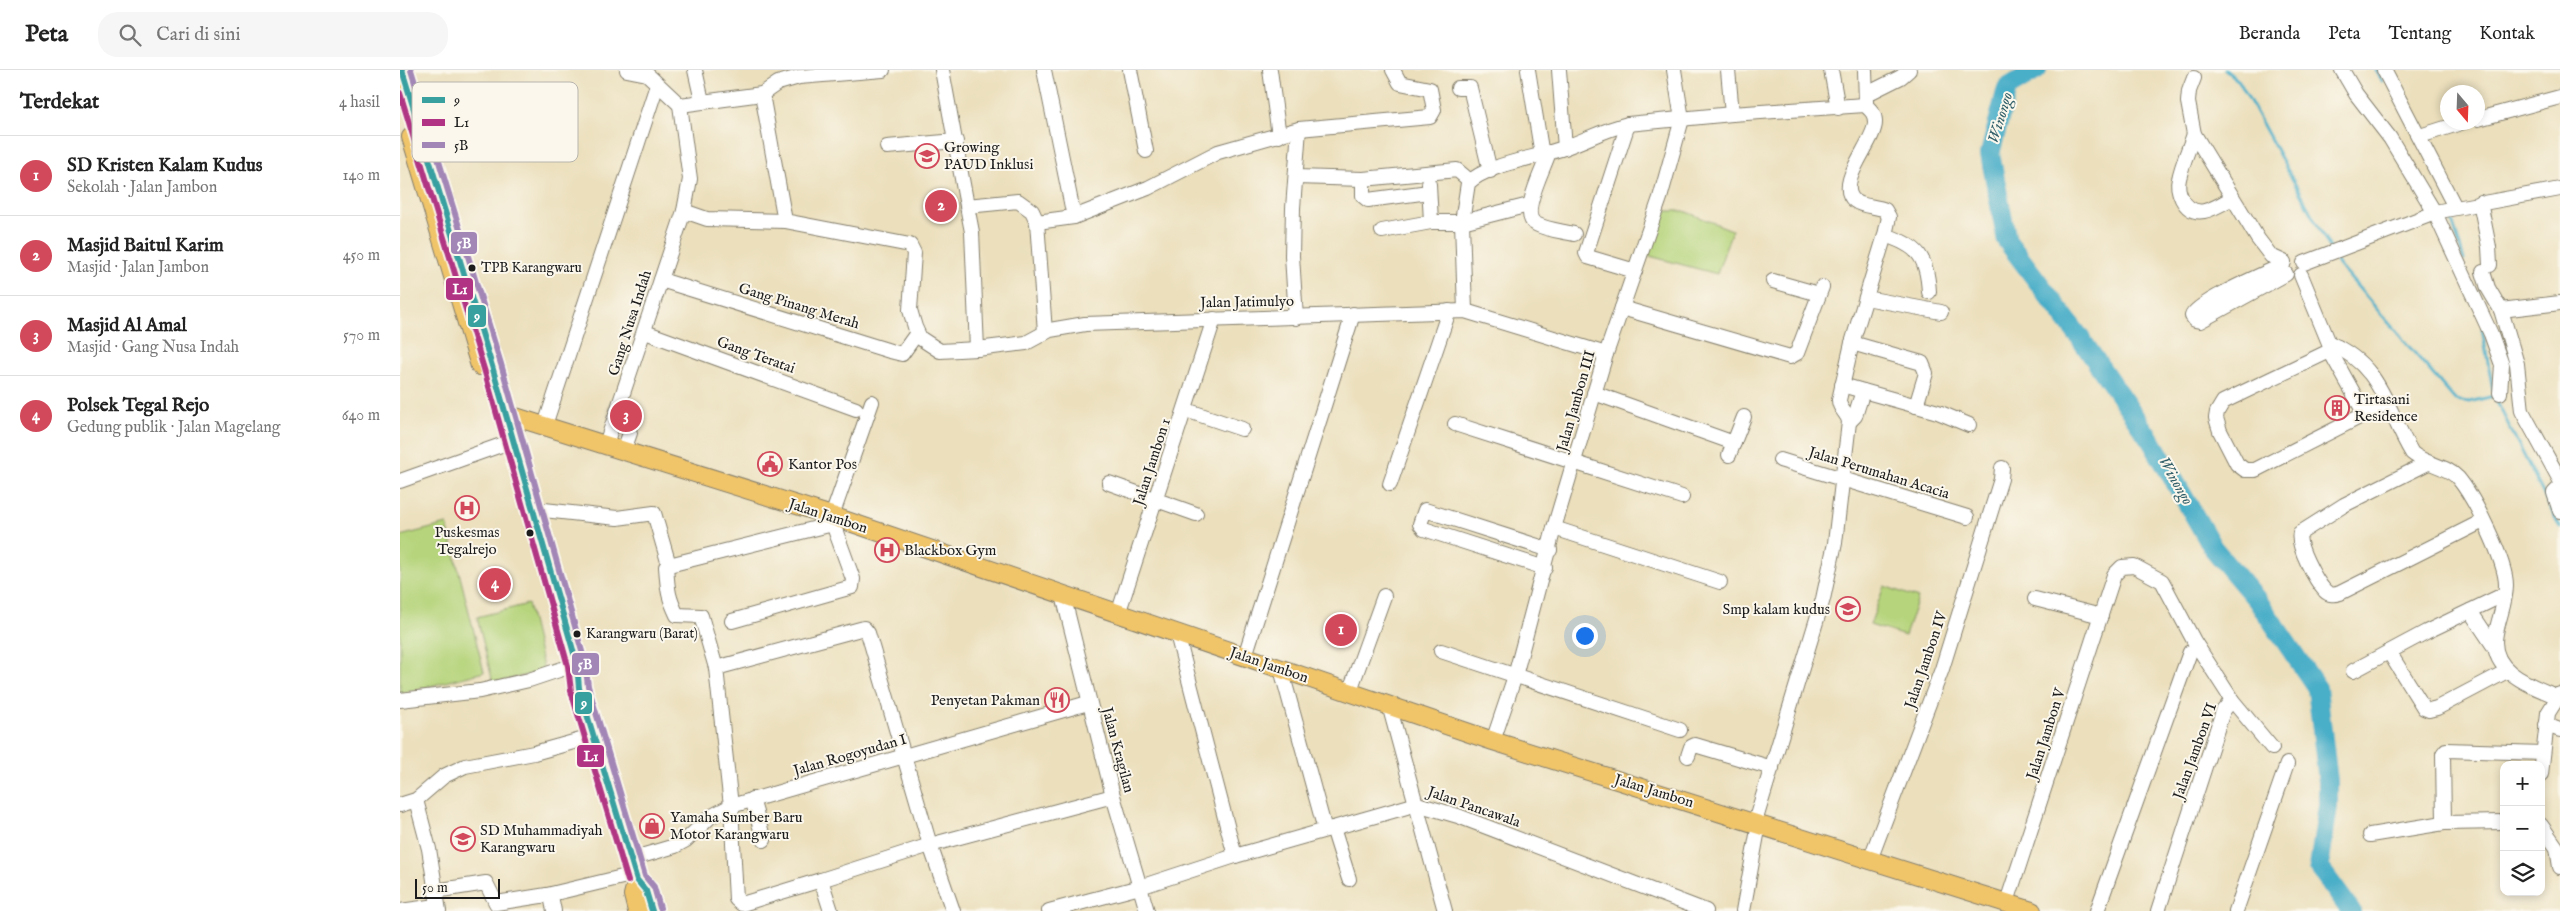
<!DOCTYPE html>
<html lang="id">
<head>
<meta charset="utf-8">
<style>
  :root { --surface:#fff; --page:#f6f6f6; --text:#222; --muted:#767676; --line:#e0e0e0; --accent:#d1495b }
  body { margin:0; font-family:"IM FELL English",serif; background:var(--page); color:var(--text) }
  .controls { position:absolute; right:15px; bottom:15px; display:grid; overflow:hidden; border-radius:10px; box-shadow:0 2px 8px #0003 }
  .controls button { width:45px; height:45px; display:grid; place-items:center; padding:0; border:0; border-bottom:1px solid var(--line); background:var(--surface); color:var(--text); font:25px sans-serif }
  .compass { position:absolute; left:2040px; top:15px; width:45px; height:45px; border-radius:50%; background:var(--surface); box-shadow:0 2px 8px #0003; rotate:161deg }
  .scale { position:absolute; left:15px; bottom:12px; width:85px; box-sizing:border-box; padding-left:5px; border:2px solid #1c1c1c; border-top:0; font-size:14px; line-height:18px; white-space:nowrap; color:#1c1c1c; -webkit-text-stroke:4px #fbf7ec; paint-order:stroke }
  .you { position:absolute; left:1184px; top:565px; width:18px; height:18px; margin:-12px; border:4px solid #fff; border-radius:50%; background:#1a73e8; box-shadow:0 0 0 8px #1a73e833 }
  .badge { display:grid; place-items:center; width:32px; height:32px; border-radius:50%; background:var(--accent); color:#fff; font-size:16px; font-weight:700 }
  .pin { position:absolute; translate:-50% -50%; border:2px solid #fff; box-shadow:0 1px 5px #0006 }
  .list { margin:0; padding:0; list-style:none }
  h2 { display:flex; justify-content:space-between; align-items:center; height:65px; margin:0; padding:0 20px; font-size:21px }
  h2 small { font-size:16px; font-weight:400; color:var(--muted) }
  .list li { display:grid; grid-template-columns:32px 1fr auto; gap:15px; align-items:center; box-sizing:border-box; height:80px; padding:0 20px; border-top:1px solid var(--line) }
  .list b { display:block; font-size:19px; white-space:nowrap }
  .list p { margin:0; font-size:16px; white-space:nowrap; color:var(--muted) }
  .list em { font-size:16px; font-style:normal; color:var(--muted) }
  .icon { flex:none; width:28px; height:28px; fill:none; stroke:currentColor; stroke-width:2; stroke-linecap:round; stroke-linejoin:round }
  .map { position:relative; flex:none; width:2160px; height:841px; overflow:hidden }
  header { display:flex; align-items:center; gap:30px; box-sizing:border-box; height:70px; padding:0 25px; background:var(--surface); border-bottom:1px solid var(--line) }
  header strong { font-size:24px }
  nav { display:flex; gap:28px; margin-inline-start:auto; font-size:18px }
  .search { width:350px; height:45px; background:var(--page); display:flex; align-items:center; gap:12px; box-sizing:border-box; padding:0 18px; border-radius:20px; color:var(--muted); font-size:19px }
  main { display:flex }
  aside { flex:1; background:var(--surface) }
  .map>svg:first-child { display:block }
  .green { fill:#b6d47b; stroke:#69784c }
  .lines { fill:none; stroke-linecap:round; stroke-linejoin:round }
  .stream { stroke:#49aec8; stroke-width:3 }
  .river { stroke:#49aec8; stroke-width:20 }
  .minor-casing { stroke:#847e6c; stroke-width:16 }
  .major-casing { stroke:#847e6c; stroke-width:20 }
  .minor { stroke:#fff; stroke-width:14 }
  .major { stroke:#f0c469; stroke-width:18 }
  .bus-1-casing { stroke:#fbf7ec; stroke-width:10 }
  .bus-2-casing { stroke:#fbf7ec; stroke-width:10 }
  .bus-3-casing { stroke:#fbf7ec; stroke-width:10 }
  .bus-1 { stroke:#39a0a0; stroke-width:6 }
  .bus-2 { stroke:#b03483; stroke-width:6 }
  .bus-3 { stroke:#a286b6; stroke-width:6 }
  .bus-dot { fill:#1c1c1c; stroke:#fbf7ec; stroke-width:2 }
  .labels { text-anchor:middle; dominant-baseline:central; stroke-width:4; stroke-linejoin:round; paint-order:stroke }
  .bus-label { font-size:14px; fill:#1c1c1c; stroke:#fbf7ec; text-anchor:start }
  .poi-label { font-size:15px; fill:#1c1c1c; stroke:#fbf7ec; text-anchor:start }
  .street-label { font-size:15px; fill:#1c1c1c; stroke:#fbf7ec }
  .water-label { font-size:16px; font-style:italic; fill:#305e69; stroke:#fbf7ec }
  .key { fill:#fbf7ec; stroke:#b8b5ae; stroke-width:1 }
  .key-label { font-size:14px; fill:#1c1c1c }
  .line-badge { stroke:#fbf7ec; stroke-width:2 }
  .badge-label { font-size:14px; text-anchor:middle; font-weight:bold; fill:#fff }
</style>
</head>
<body>
<header>
<strong>Peta</strong>
<div class="search"><svg class="icon" aria-label="search" viewBox="0 0 24 24"><circle cx="10" cy="10" r="6"/><path d="M15 15l6 6"/></svg>Cari di sini</div>
<nav><a>Beranda</a><a>Peta</a><a>Tentang</a><a>Kontak</a></nav>
</header>
<main>
<aside>
<h2>Terdekat<small>4 hasil</small></h2>
<ul class="list">
<li><span class="badge">1</span><div><b>SD Kristen Kalam Kudus</b><p>Sekolah · Jalan Jambon</p></div><em>140 m</em></li>
<li><span class="badge">2</span><div><b>Masjid Baitul Karim</b><p>Masjid · Jalan Jambon</p></div><em>450 m</em></li>
<li><span class="badge">3</span><div><b>Masjid Al Amal</b><p>Masjid · Gang Nusa Indah</p></div><em>570 m</em></li>
<li><span class="badge">4</span><div><b>Polsek Tegal Rejo</b><p>Gedung publik · Jalan Magelang</p></div><em>640 m</em></li>
</ul>
</aside>
<div class="map">
<svg width="2160" height="841" viewBox="0 0 2160 841">
  <rect width="100%" height="100%" fill="#fbf7ec"/>
  <filter id="ink" filterUnits="userSpaceOnUse"><feTurbulence type="fractalNoise" baseFrequency=".02" numOctaves="2"/><feDisplacementMap in="SourceGraphic" scale="10" xChannelSelector="R" yChannelSelector="G"/><feConvolveMatrix kernelMatrix="1 2 1 2 8 2 1 2 1" color-interpolation-filters="sRGB"/></filter>
  <filter id="wash" filterUnits="userSpaceOnUse"><feTurbulence type="fractalNoise" baseFrequency=".0096" numOctaves="4" result="noise"/><feDisplacementMap in="SourceGraphic" scale="20" xChannelSelector="R" yChannelSelector="G"/><feGaussianBlur stdDeviation="1.12" result="paint"/><feColorMatrix in="noise" values="0 0 0 0 0 0 0 0 0 0 0 0 0 0 0 0 0 1.4 0 .05"/><feComposite in="paint" operator="in"/></filter>
  <g filter="url(#wash)">
    <rect width="100%" height="100%" fill="#ebdfbc"/>
    <g class="green">
      <path d="M1261,141H1284L1332,160L1317,204L1246,185Z"/>
      <path d="M47,454L84,602L0,624V466Z"/>
      <path d="M1484,516L1518,528L1505,566L1470,555Z"/>
      <path d="M128,534L144,601L93,613L77,547Z"/>
    </g>
    <g class="lines">
      <g class="stream">
        <path d="M1825,0L1839,11L1931,180"/>
        <path d="M1976,0L1982,11"/>
        <path d="M2050,144L2064,190"/>
        <path d="M1933,185L1939,195L2055,330L2069,332L2094,326"/>
        <path d="M2082,259L2094,326L2160,457"/>
      </g>
      <path class="river" d="M1637,0L1607,18L1590,84L1607,171L1678,265L1752,372L1813,478L1858,531L1917,618L1928,711V736L1919,797L1951,841"/>
    </g>
  </g>
  <g filter="url(#ink)">
    <g class="lines">
      <defs>
        <g id="minor">
          <path d="M227,0L247,4L280,35L362,24L378,13L399,7L483,0"/>
          <path d="M295,0L302,31"/>
          <path d="M542,0L567,136L618,131L632,141L637,152L674,147L748,118L818,82L899,59L1030,47L1034,40L1030,19L1000,13L993,0"/>
          <path d="M644,0L674,147"/>
          <path d="M730,0L746,81"/>
          <path d="M870,0L879,66"/>
          <path d="M1128,0L1142,85"/>
          <path d="M1159,0L1165,78"/>
          <path d="M1328,0L1332,44"/>
          <path d="M1431,0L1438,38"/>
          <path d="M1465,0L1466,32"/>
          <path d="M1942,0L1956,24L1990,68L2035,143L2091,264L2102,295L2100,323"/>
          <path d="M1984,0L2055,137"/>
          <path d="M1794,8L1789,21L1788,32L1794,64L1858,169L1871,186L1884,192"/>
          <path d="M1058,18H1070L1090,101"/>
          <path d="M362,24L385,151L510,175L514,183L510,240L515,257L520,268L540,281L577,279L626,273L650,260L685,254L1065,241L1206,284"/>
          <path d="M1467,24L1501,7L1509,0"/>
          <path d="M280,35L290,109L284,141L307,149L385,151"/>
          <path d="M2078,49L2160,27"/>
          <path d="M1794,64C1789,79 1782,94 1779,109C1777,116 1779,123 1782,129C1794,152 1815,138 1832,128"/>
          <path d="M2020,66L2064,52"/>
          <path d="M487,77L556,71"/>
          <path d="M1149,82C1145,97 1118,145 1136,154C1147,160 1162,161 1174,164"/>
          <path d="M896,107L963,109L1057,100L1070,111"/>
          <path d="M963,109V126L968,130L1029,122"/>
          <path d="M1029,114L1031,152"/>
          <path d="M2080,132L2089,177L2090,195"/>
          <path d="M567,136L572,162L577,279"/>
          <path d="M637,152L645,262"/>
          <path d="M982,161L1031,152H1062L1129,135"/>
          <path d="M1904,193L2040,141L2160,119"/>
          <path d="M1883,195C1868,202 1795,233 1792,246L1795,250L1800,251L1886,204"/>
          <path d="M1235,201L1188,187L1186,183L1228,54L1332,44L1465,35C1471,40 1475,44 1475,52C1476,71 1433,114 1455,131C1463,137 1476,136 1485,140L1489,147L1485,165C1518,176 1527,186 1529,222"/>
          <path d="M2083,202L2088,218L2101,240L2117,294L2122,341L2160,410"/>
          <path d="M1901,205L1929,273L1930,281L1966,346"/>
          <path d="M261,210L490,281L502,284L517,263"/>
          <path d="M1373,211L1419,224"/>
          <path d="M1466,228L1541,242"/>
          <path d="M1222,238L1390,287L1397,283L1422,217"/>
          <path d="M2101,240L2160,233"/>
          <path d="M1065,241L1062,152L1068,113C1089,93 1139,88 1166,77C1188,69 1206,59 1228,54"/>
          <path d="M896,248L892,186L893,138L899,59"/>
          <path d="M245,262L456,339"/>
          <path d="M1452,273L1522,293L1526,303L1516,336"/>
          <path d="M1929,273C1983,296 1985,338 2012,383C2026,395 2046,395 2058,408C2074,427 2106,491 2106,515C2106,532 2099,547 2096,563C2088,601 2129,615 2158,627"/>
          <path d="M1938,277L1831,328L1823,332L1817,342L1816,348L1820,361L1837,394L1845,400H1855L1987,333"/>
          <path d="M1442,315L1538,342L1569,355"/>
          <path d="M1194,323L1334,373"/>
          <path d="M786,340L842,359"/>
          <path d="M1449,352L1455,346L1463,321"/>
          <path d="M1055,354L1282,427"/>
          <path d="M145,355L257,15"/>
          <path d="M206,374L284,141"/>
          <path d="M224,380L230,363"/>
          <path d="M1329,385L1344,347"/>
          <path d="M1380,390L1567,447"/>
          <path d="M2028,393L1944,435L1900,463C1896,475 1916,511 1925,521C1929,525 1935,525 1940,523L2083,451"/>
          <path d="M0,411L104,374"/>
          <path d="M709,413L796,444"/>
          <path d="M990,414L1049,241"/>
          <path d="M2160,417L2154,423L2160,441"/>
          <path d="M135,439L217,448L254,443L269,495L266,497C268,519 267,524 277,545L301,546L316,598L331,736L336,829L342,834L421,810"/>
          <path d="M1154,458L1320,512"/>
          <path d="M269,495L433,454"/>
          <path d="M1145,498L1024,459L1020,454L1025,440L1150,480"/>
          <path d="M663,525L713,726L747,841"/>
          <path d="M1635,529L1701,546"/>
          <path d="M2070,541L2095,578"/>
          <path d="M718,544L814,249"/>
          <path d="M332,551L452,517L453,509L433,454L432,446L472,332"/>
          <path d="M777,564L835,786"/>
          <path d="M1041,581L1280,660"/>
          <path d="M1989,582L2024,638L2029,640L2037,638L2107,601"/>
          <path d="M845,586L953,244"/>
          <path d="M316,598L464,558L468,563L530,775L553,841"/>
          <path d="M881,599L925,760"/>
          <path d="M1953,601L2026,562L2105,524"/>
          <path d="M949,623L984,526"/>
          <path d="M0,630L80,621L129,610L177,594"/>
          <path d="M1832,630L1872,678"/>
          <path d="M989,635L1045,841"/>
          <path d="M2146,655L2160,660"/>
          <path d="M1093,671L1115,606L1154,458L1206,284L1260,128L1282,49L1274,0"/>
          <path d="M1288,686L1291,677L1295,675L1372,698"/>
          <path d="M2141,704L2148,643L2160,624"/>
          <path d="M352,729L364,770"/>
          <path d="M16,730L29,779L39,841"/>
          <path d="M0,735L16,730L44,706L65,696L134,683L195,666"/>
          <path d="M1355,752L1423,529L1435,473L1449,352C1448,343 1439,340 1439,330L1452,273L1485,165"/>
          <path d="M2044,753L2043,684L2046,680L2143,683"/>
          <path d="M2141,755L2157,778L2160,797"/>
          <path d="M933,758L949,809"/>
          <path d="M1970,765L2044,753L2104,752"/>
          <path d="M231,789L275,776L286,770L310,747L331,736L688,633"/>
          <path d="M1470,790L1542,599L1601,409L1602,398"/>
          <path d="M35,821L86,813L96,833L147,825L151,826L154,841"/>
          <path d="M147,825L235,804"/>
          <path d="M1607,832L1714,505L1722,497L1734,496L1762,511L1794,571L1832,630L1823,641L1758,841"/>
          <path d="M0,841L37,836"/>
          <path d="M431,841L421,810L530,775L713,726"/>
          <path d="M649,841L740,817L835,786L1017,734L1058,746L1306,841"/>
          <path d="M1343,841L1359,754"/>
          <path d="M1697,841L1790,582"/>
          <path d="M1836,841L1887,694"/>
        </g>
        <g id="major">
          <path d="M2,0C64,197 122,395 177,594L179,618L237,810L246,821L252,841"/>
          <path d="M11,67L80,296"/>
          <path d="M106,344L432,446L1093,671L1632,841"/>
          <path d="M237,810L233,825L237,841"/>
        </g>
      </defs>
      <use href="#minor" class="minor-casing"/>
      <use href="#major" class="major-casing"/>
      <use href="#minor" class="minor"/>
      <use href="#major" class="major"/>
      <defs>
        <path id="bus-1" d="M2,0L92,296L177,594L179,618L237,810L246,821L252,841"/>
        <path id="bus-2" d="M0,23L84,299L168,596L171,621L228,811"/>
        <path id="bus-3" d="M11,0L101,294L185,592L188,616L245,806L254,817L260,838"/>
      </defs>
      <use href="#bus-1" class="bus-1-casing"/>
      <use href="#bus-2" class="bus-2-casing"/>
      <use href="#bus-3" class="bus-3-casing"/>
      <use href="#bus-1" class="bus-1"/>
      <use href="#bus-2" class="bus-2"/>
      <use href="#bus-3" class="bus-3"/>
    </g>
  </g>
  <defs>
    <symbol id="school-ring" viewBox="-11 -11 22 22"><circle r="9.5" fill="#fbf7ec" stroke="#d1495b" stroke-width="1.5"/><path d="M0-5L7-2L0 1L-7-2ZM-4 1L0 2.5L4 1V4Q0 6-4 4Z" fill="#d1495b"/></symbol>
    <symbol id="building-ring" viewBox="-11 -11 22 22"><circle r="9.5" fill="#fbf7ec" stroke="#d1495b" stroke-width="1.5"/><path d="M-4-6H4V6H1V3H-1V6H-4ZM-2.5-4.3h1.7v1.8h-1.7ZM.8-4.3h1.7v1.8H.8ZM-2.5-1h1.7V.8h-1.7ZM.8-1h1.7V.8H.8Z" fill="#d1495b"/></symbol>
    <symbol id="civic-ring" viewBox="-11 -11 22 22"><circle r="9.5" fill="#fbf7ec" stroke="#d1495b" stroke-width="1.5"/><path d="M-.6-6.5H3V-4.5H.6V-3L4-1V1h2V6H-6V1h2V-1L-.6-3ZM-1.2 2.5V6h2.4V2.5Z" fill="#d1495b"/></symbol>
    <symbol id="hospital-ring" viewBox="-11 -11 22 22"><circle r="9.5" fill="#fbf7ec" stroke="#d1495b" stroke-width="1.5"/><path d="M-5-5h3v3.5h4V-5h3V5h-3V1.5h-4V5h-3Z" fill="#d1495b"/></symbol>
    <symbol id="restaurant-ring" viewBox="-11 -11 22 22"><circle r="9.5" fill="#fbf7ec" stroke="#d1495b" stroke-width="1.5"/><path d="M-5-6h1v4h1v-4h1v4h1v-4h1v5L-1.5 .5V6h-2V.5L-5-1ZM5-6V6H3V1.5H1.5Q1.5-4 5-6Z" fill="#d1495b"/></symbol>
    <symbol id="shop-ring" viewBox="-11 -11 22 22"><circle r="9.5" fill="#fbf7ec" stroke="#d1495b" stroke-width="1.5"/><path d="M-5-2.5h2.3a2.7 3.5 0 0 1 5.4 0H5L5.5 6h-11ZM-1.5-2.5h3a1.5 2.3 0 0 0-3 0Z" fill="#d1495b"/></symbol>
  </defs>
  <g fill-rule="evenodd">
    <use href="#school-ring" x="513" y="72" width="28" height="28"/>
    <use href="#building-ring" x="1923" y="324" width="28" height="28"/>
    <use href="#civic-ring" x="356" y="380" width="28" height="28"/>
    <use href="#hospital-ring" x="53" y="424" width="28" height="28"/>
    <use href="#hospital-ring" x="473" y="466" width="28" height="28"/>
    <use href="#school-ring" x="1434" y="525" width="28" height="28"/>
    <use href="#restaurant-ring" x="643" y="616" width="28" height="28"/>
    <use href="#shop-ring" x="238" y="742" width="28" height="28"/>
    <use href="#school-ring" x="49" y="755" width="28" height="28"/>
  </g>
  <g class="bus-dot">
    <circle cx="72" cy="198" r="4.5"/>
    <circle cx="130" cy="463" r="4.5"/>
    <circle cx="177" cy="564" r="4.5"/>
  </g>
  <g class="labels">
    <g class="bus-label">
      <text x="81" y="198">TPB Karangwaru</text>
      <text x="186" y="564">Karangwaru (Barat)</text>
    </g>
    <g class="poi-label">
      <text x="544" y="77">Growing<tspan x="544" dy="17">PAUD Inklusi</tspan></text>
      <text x="1954" y="329">Tirtasani<tspan x="1954" dy="17">Residence</tspan></text>
      <text x="388" y="394">Kantor Pos</text>
      <text x="67" y="462" text-anchor="middle">Puskesmas<tspan x="67" dy="17">Tegalrejo</tspan></text>
      <text x="504" y="480">Blackbox Gym</text>
      <text x="1430" y="539" text-anchor="end">Smp kalam kudus</text>
      <text x="640" y="630" text-anchor="end">Penyetan Pakman</text>
      <text x="270" y="747">Yamaha Sumber Baru<tspan x="270" dy="17">Motor Karangwaru</tspan></text>
      <text x="80" y="760">SD Muhammadiyah<tspan x="80" dy="17">Karangwaru</tspan></text>
    </g>
    <g class="street-label">
      <text transform="translate(847 232) rotate(-1)">Jalan Jatimulyo</text>
      <text transform="translate(399 236) rotate(17)">Gang Pinang Merah</text>
      <text transform="translate(230 253) rotate(-72)">Gang Nusa Indah</text>
      <text transform="translate(356 285) rotate(20)">Gang Teratai</text>
      <text transform="translate(1176 331) rotate(-74)">Jalan Jambon III</text>
      <text transform="translate(752 392) rotate(-72)">Jalan Jambon 1</text>
      <text transform="translate(1479 403) rotate(17)">Jalan Perumahan Acacia</text>
      <text transform="translate(428 446) rotate(18)">Jalan Jambon</text>
      <text transform="translate(1526 590) rotate(-71)">Jalan Jambon IV</text>
      <text transform="translate(869 595) rotate(19)">Jalan Jambon</text>
      <text transform="translate(1646 664) rotate(-72)">Jalan Jambon V</text>
      <text transform="translate(718 680) rotate(75)">Jalan Kragilan</text>
      <text transform="translate(1795 681) rotate(-70)">Jalan Jambon VI</text>
      <text transform="translate(450 685) rotate(-16)">Jalan Rogoyudan I</text>
      <text transform="translate(1254 721) rotate(17)">Jalan Jambon</text>
      <text transform="translate(1074 737) rotate(19)">Jalan Pancawala</text>
    </g>
    <g class="water-label">
      <text transform="translate(1601 48) rotate(-73)">Winongo</text>
      <text transform="translate(1775 411) rotate(60)">Winongo</text>
    </g>
  </g>
  <rect x="12" y="12" width="166" height="80" rx="8" class="key"/>
  <rect x="22" y="27" width="23" height="6" fill="#39a0a0"/>
  <rect x="22" y="49" width="23" height="7" fill="#b03483"/>
  <rect x="22" y="72" width="23" height="6" fill="#a286b6"/>
  <g class="key-label">
    <text x="54" y="35">9</text>
    <text x="54" y="57">L1</text>
    <text x="54" y="80">5B</text>
  </g>
  <g class="line-badge">
    <rect x="50" y="161" width="28" height="24" rx="5" fill="#a286b6"/>
    <rect x="45" y="207" width="29" height="24" rx="5" fill="#b03483"/>
    <rect x="67" y="234" width="20" height="24" rx="5" fill="#39a0a0"/>
    <rect x="171" y="582" width="29" height="24" rx="5" fill="#a286b6"/>
    <rect x="174" y="621" width="19" height="24" rx="5" fill="#39a0a0"/>
    <rect x="176" y="674" width="29" height="24" rx="5" fill="#b03483"/>
  </g>
  <g class="badge-label">
    <text x="64" y="178">5B</text>
    <text x="60" y="224">L1</text>
    <text x="77" y="251">9</text>
    <text x="185" y="599">5B</text>
    <text x="184" y="638">9</text>
    <text x="191" y="691">L1</text>
  </g>
</svg>
<div class="controls">
<button>+</button>
<button>−</button>
<button><svg class="icon" aria-label="layers" viewBox="0 0 24 24"><path d="M12 4l9 5-9 5-9-5zM3 14l9 5 9-5"/></svg></button>
</div>
<svg class="compass" viewBox="-18 -18 36 36"><path d="M0-13l5 13h-10z" fill="#e53935"/><path d="M0 13l5-13h-10z" fill="#767676"/></svg>
<div class="scale">50 m</div>
<div class="you"></div>
<div class="pin badge" style="left:941px;top:560px">1</div>
<div class="pin badge" style="left:541px;top:136px">2</div>
<div class="pin badge" style="left:226px;top:346px">3</div>
<div class="pin badge" style="left:95px;top:514px">4</div>
</div>
</main>
</body>
</html>
